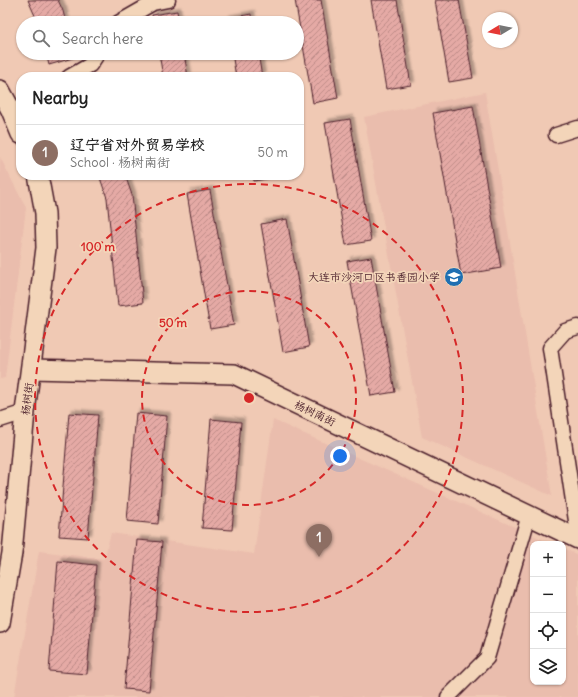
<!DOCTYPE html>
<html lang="en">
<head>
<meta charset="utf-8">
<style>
  :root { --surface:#fff; --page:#f6f6f6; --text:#222; --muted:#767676; --line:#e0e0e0; --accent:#0f766e }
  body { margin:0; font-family:Delius,"LXGW WenKai TC",sans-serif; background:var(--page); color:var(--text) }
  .controls { position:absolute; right:12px; bottom:12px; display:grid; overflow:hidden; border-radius:8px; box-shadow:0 1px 3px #0004 }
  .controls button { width:36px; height:36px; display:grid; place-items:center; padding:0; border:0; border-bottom:1px solid var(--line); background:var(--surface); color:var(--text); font:20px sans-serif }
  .compass { position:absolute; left:482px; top:12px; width:36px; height:36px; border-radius:50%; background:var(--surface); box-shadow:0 1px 3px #0004; rotate:260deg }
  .you { position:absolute; left:340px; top:456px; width:14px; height:14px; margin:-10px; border:3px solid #fff; border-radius:50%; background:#1a73e8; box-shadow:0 0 0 6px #1a73e833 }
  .badge { display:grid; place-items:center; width:26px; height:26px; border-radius:50%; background:var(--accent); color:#fff; font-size:13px; font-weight:700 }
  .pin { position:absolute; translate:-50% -33px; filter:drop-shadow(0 1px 2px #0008) }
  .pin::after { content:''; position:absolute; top:21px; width:14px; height:12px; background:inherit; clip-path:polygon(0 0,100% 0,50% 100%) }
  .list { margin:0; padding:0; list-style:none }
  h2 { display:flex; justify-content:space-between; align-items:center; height:52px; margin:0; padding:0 16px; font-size:17px }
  h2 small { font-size:13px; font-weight:400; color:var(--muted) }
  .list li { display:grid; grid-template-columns:26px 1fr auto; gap:12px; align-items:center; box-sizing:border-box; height:56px; padding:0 16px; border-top:1px solid var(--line) }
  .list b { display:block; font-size:15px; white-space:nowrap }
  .list p { margin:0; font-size:13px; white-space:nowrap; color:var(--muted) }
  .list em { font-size:13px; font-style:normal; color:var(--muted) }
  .icon { flex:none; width:22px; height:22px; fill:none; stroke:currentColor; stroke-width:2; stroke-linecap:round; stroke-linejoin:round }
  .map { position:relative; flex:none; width:578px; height:697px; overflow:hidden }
  .search { position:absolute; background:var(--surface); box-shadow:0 1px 3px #0004; left:16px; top:16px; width:288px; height:44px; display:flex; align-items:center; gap:10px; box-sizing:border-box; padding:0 14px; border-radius:22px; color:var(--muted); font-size:15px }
  .panel { position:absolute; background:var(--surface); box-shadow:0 1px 3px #0004; left:16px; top:72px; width:288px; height:108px; border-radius:16px }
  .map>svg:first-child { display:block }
  .built { fill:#eabdad }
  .building { fill:url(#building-hatch); stroke:#4a1f2b; filter:url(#shadow) }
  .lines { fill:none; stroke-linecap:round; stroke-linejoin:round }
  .street-casing { stroke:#4a1f2b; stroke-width:17 }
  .secondary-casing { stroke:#4a1f2b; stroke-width:22 }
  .street { stroke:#f3d5b9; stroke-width:14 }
  .secondary { stroke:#f3d5b9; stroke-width:19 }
  .ring { fill:none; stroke:#d62828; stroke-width:2; stroke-dasharray:7 5 }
  .labels { text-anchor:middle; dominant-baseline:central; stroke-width:3.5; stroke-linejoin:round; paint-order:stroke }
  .poi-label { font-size:11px; fill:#4a1f2b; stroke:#f3d5b9; text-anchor:end }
  .street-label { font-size:11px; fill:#4a1f2b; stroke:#f3d5b9 }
  .centre { fill:#d62828; stroke:#f3d5b9; stroke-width:2 }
  .ring-label { font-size:12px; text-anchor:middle; font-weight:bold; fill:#d62828; stroke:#f3d5b9; stroke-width:3.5; stroke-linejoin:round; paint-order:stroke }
</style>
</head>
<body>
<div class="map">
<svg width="578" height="697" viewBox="0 0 578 697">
  <defs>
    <pattern id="building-hatch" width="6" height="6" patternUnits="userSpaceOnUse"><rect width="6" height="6" fill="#e5aaa5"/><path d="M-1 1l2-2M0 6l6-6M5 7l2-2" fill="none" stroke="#bc8a87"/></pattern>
    <filter id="shadow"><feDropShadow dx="3.5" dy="-3.5" stdDeviation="1" flood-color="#0004"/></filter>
  </defs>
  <rect width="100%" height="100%" fill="#f0c9b4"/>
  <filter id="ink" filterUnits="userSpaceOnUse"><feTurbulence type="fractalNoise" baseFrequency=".025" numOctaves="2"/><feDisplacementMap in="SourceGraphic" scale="8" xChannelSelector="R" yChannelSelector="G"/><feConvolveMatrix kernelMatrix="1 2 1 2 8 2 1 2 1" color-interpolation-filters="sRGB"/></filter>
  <g filter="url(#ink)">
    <g class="built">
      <path d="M485,92L552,496L422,437L364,117Z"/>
      <path d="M0,157L26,208L5,378L0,379Z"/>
      <path d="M273,420L553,544H533V682H563V548L578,555V697H14L39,551L104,559L111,533L254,554Z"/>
    </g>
    <g class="building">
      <path d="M28,0H58L63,11L66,23H38L36,18Z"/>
      <path d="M295,0H321L338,98L313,103Z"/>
      <path d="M371,0H397L411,85L386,89Z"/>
      <path d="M435,0H459L473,78L449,82Z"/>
      <path d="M177,11L179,23H153L152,15Z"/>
      <path d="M251,14L252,23H227L226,19Z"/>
      <path d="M46,53H75L76,57L49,65Z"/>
      <path d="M159,53H184L188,77H163Z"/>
      <path d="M232,53H258L262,77H236Z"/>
      <path d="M473,106L501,268L461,275L433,113Z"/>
      <path d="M350,119L371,241L346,245L325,123Z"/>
      <path d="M99,175H125L132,195L143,303L118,306L107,198Z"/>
      <path d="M253,175H279V177L254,181Z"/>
      <path d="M210,190L234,325L210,329L187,194Z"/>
      <path d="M287,219L309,347L283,352L261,224Z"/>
      <path d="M371,257L395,392L371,396L347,261Z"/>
      <path d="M69,413L98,415L88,538L59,536Z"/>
      <path d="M136,413L167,416L158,524L127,521Z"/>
      <path d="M211,419L241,422L232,530L202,528Z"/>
      <path d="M137,540L162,542L149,691L124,689Z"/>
      <path d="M58,561L96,565L87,674L49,671Z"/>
    </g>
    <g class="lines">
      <defs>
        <g id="street">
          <path d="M118,23L153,3L168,0"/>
          <path d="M69,77L90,65L98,53"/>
          <path d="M556,135L578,128"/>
          <path d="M578,327L565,331L550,348L578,534"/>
          <path d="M0,420L25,412"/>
          <path d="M448,697L487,658L529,515"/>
        </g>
        <g id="secondary">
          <path d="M0,90L11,110L21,134"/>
          <path d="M31,369L234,374L578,539"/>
          <path d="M0,623L12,553L25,412L46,248L45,213L38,175"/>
        </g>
      </defs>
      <use href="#street" class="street-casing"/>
      <use href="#secondary" class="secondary-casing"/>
      <use href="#street" class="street"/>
      <use href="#secondary" class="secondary"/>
    </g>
  </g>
  <g class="ring">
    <circle cx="249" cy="398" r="107"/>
    <circle cx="249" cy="398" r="214"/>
  </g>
  <defs>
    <symbol id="school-disc" viewBox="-11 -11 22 22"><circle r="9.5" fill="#1f6fb2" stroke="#f3d5b9"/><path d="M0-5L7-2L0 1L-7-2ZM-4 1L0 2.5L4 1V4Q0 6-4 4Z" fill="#fff"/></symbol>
  </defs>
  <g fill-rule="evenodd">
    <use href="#school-disc" x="443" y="266" width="22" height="22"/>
  </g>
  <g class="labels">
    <g class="poi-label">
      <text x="440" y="277">大连市沙河口区书香园小学</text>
    </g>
    <g class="street-label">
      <text transform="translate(27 399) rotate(-83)">杨树街</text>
      <text transform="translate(315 413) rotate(26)">杨树南街</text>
    </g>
  </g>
  <circle cx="249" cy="398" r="6" class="centre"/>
  <g class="ring-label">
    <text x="98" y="251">100 m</text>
    <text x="173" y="327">50 m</text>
  </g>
</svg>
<div class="controls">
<button>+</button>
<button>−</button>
<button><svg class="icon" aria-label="locate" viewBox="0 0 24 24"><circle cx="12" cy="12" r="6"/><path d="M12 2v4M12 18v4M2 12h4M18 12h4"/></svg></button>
<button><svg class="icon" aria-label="layers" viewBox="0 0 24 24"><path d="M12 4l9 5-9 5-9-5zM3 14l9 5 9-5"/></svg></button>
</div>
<svg class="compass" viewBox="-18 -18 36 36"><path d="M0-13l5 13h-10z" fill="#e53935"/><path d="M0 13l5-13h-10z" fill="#767676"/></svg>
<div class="you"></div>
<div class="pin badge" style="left:319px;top:557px;background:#8d6e63">1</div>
<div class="search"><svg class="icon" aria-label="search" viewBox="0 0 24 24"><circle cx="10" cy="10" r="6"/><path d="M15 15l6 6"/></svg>Search here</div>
<section class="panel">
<h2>Nearby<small></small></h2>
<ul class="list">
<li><span class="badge" style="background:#8d6e63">1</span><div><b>辽宁省对外贸易学校</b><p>School · 杨树南街</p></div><em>50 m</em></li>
</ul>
</section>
</div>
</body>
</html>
